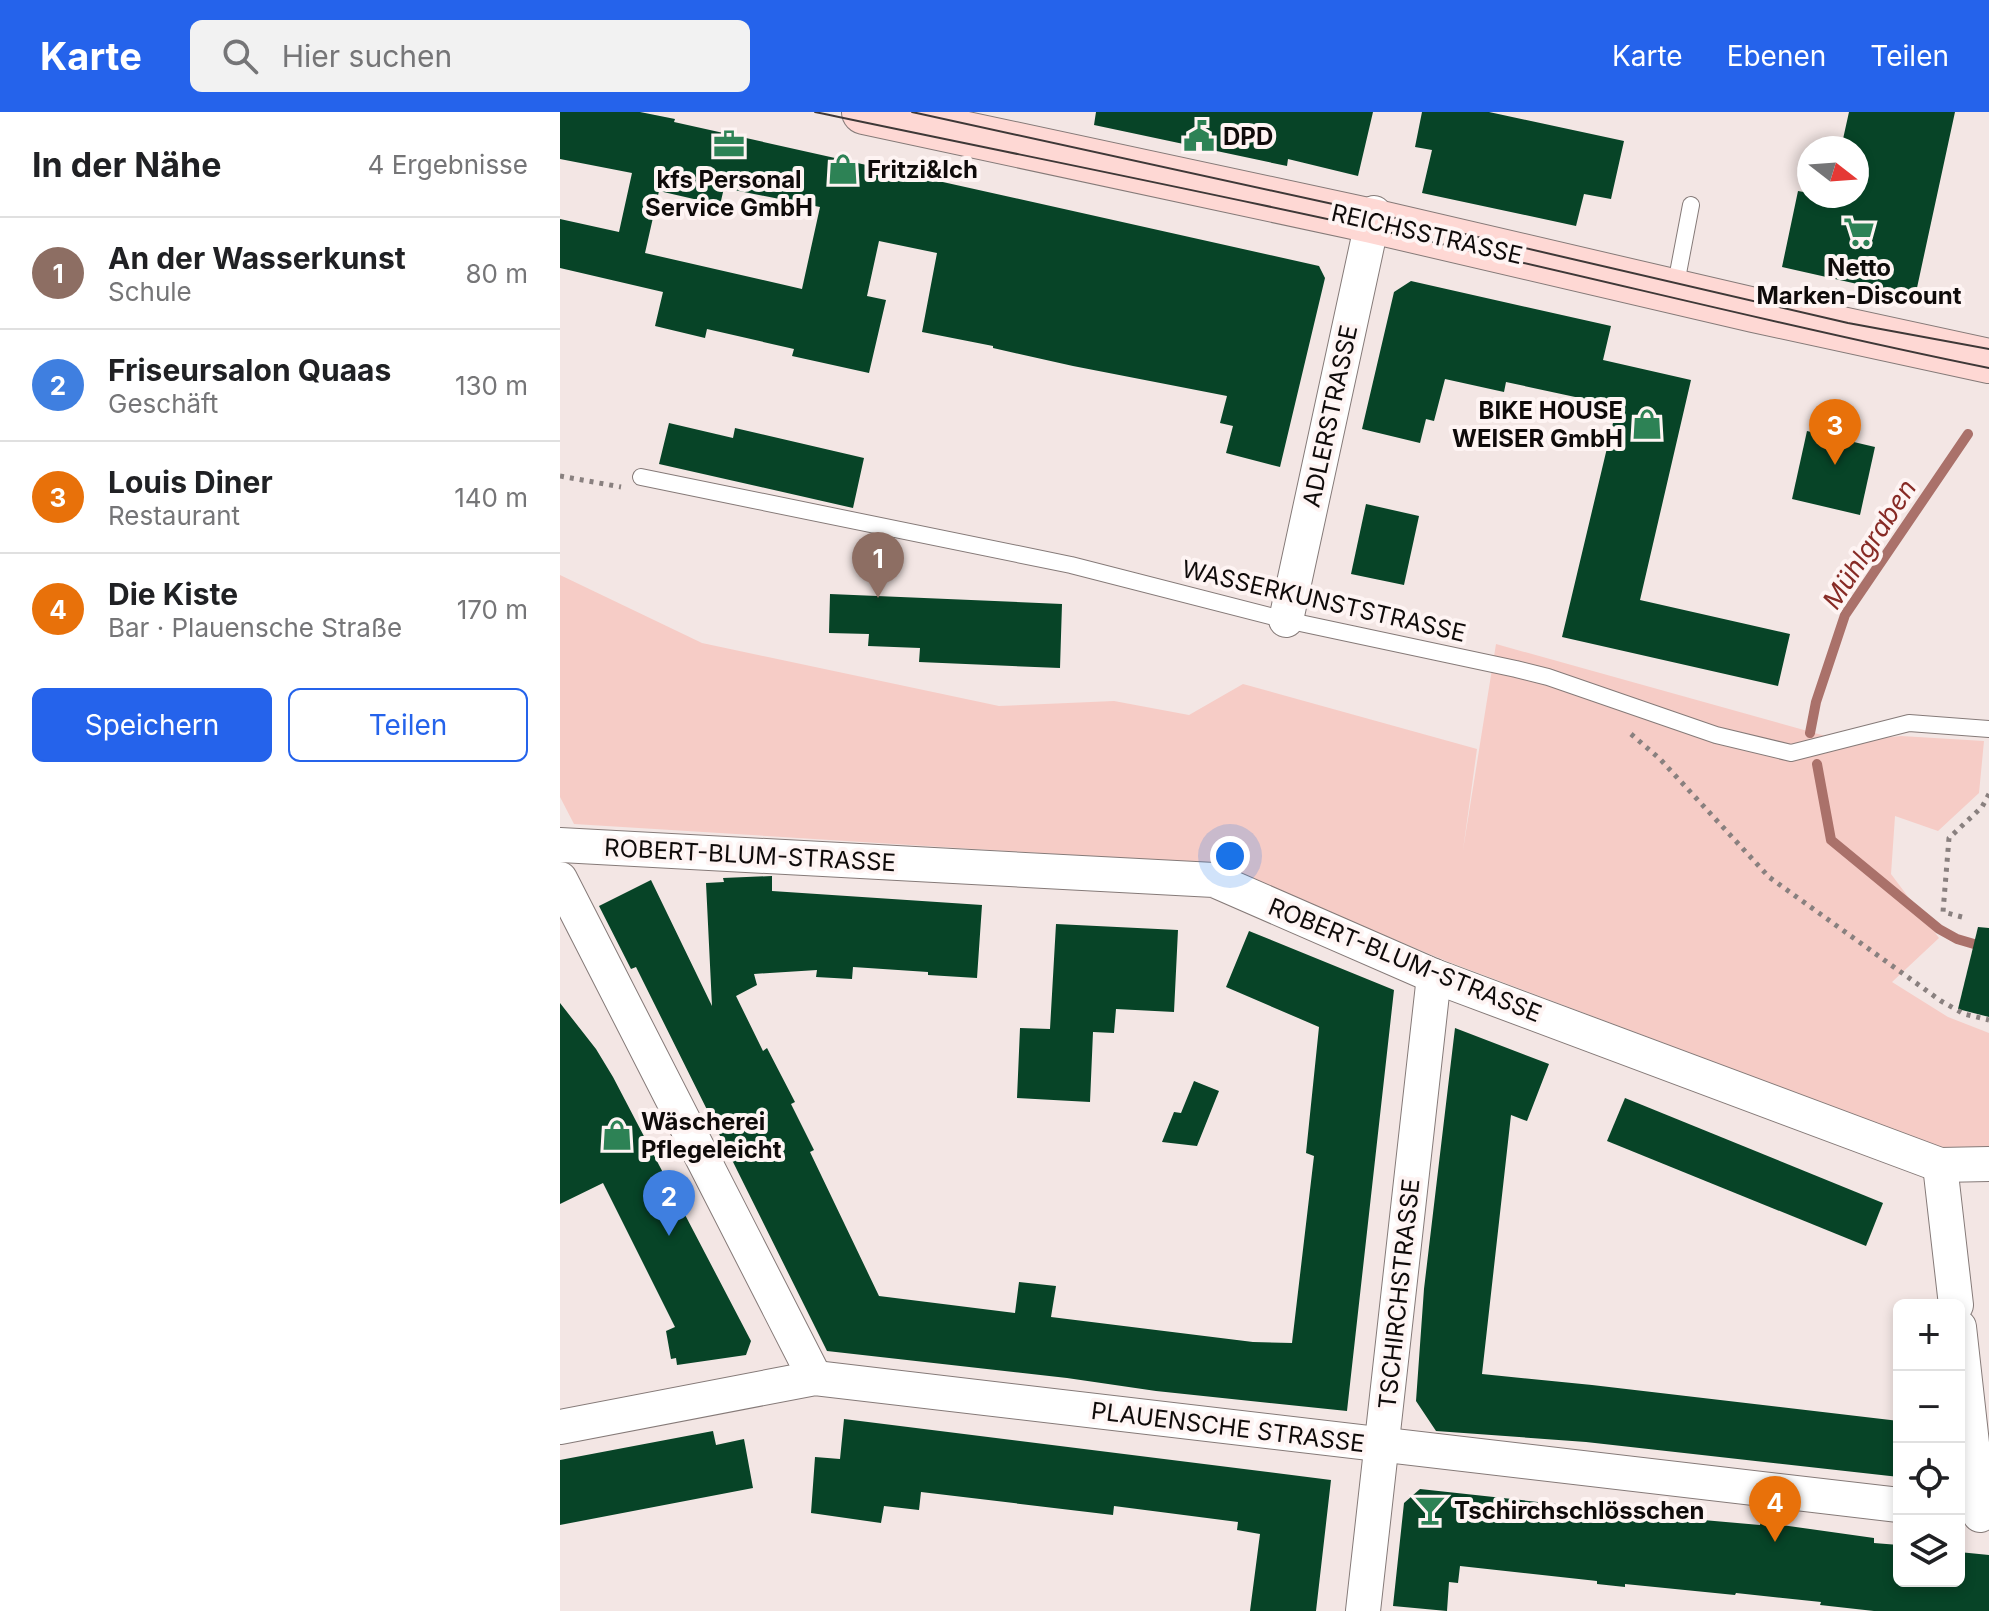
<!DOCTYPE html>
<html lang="de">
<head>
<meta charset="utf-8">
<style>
  :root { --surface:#fff; --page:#f2f2f2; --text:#202124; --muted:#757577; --line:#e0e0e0; --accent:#2563eb }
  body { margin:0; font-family:Inter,sans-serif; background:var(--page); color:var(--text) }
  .controls { position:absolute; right:24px; bottom:24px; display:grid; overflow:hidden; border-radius:12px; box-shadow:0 4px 12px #0003 }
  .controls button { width:72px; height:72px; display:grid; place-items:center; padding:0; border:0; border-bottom:2px solid var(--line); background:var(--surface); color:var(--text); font:40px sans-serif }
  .compass { position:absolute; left:1237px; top:24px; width:72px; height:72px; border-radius:50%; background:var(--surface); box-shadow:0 4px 12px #0003; rotate:107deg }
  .you { position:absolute; left:670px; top:744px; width:28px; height:28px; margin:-20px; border:6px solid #fff; border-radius:50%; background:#1a73e8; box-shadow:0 0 0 12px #1a73e833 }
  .badge { display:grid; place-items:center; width:52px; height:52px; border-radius:50%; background:var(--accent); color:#fff; font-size:26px; font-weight:700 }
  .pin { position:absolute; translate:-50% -66px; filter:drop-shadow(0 2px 4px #0008) }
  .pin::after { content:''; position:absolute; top:42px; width:28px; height:24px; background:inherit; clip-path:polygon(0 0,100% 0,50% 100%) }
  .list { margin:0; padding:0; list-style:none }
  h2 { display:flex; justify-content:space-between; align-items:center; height:104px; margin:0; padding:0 32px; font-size:34px }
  h2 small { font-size:26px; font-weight:400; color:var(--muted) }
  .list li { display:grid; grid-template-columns:52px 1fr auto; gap:24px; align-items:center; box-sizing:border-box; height:112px; padding:0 32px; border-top:2px solid var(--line) }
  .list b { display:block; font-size:30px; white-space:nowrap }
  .list p { margin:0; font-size:26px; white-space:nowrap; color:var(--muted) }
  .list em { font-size:26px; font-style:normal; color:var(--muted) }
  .actions { display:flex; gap:16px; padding:24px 32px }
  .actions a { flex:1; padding:18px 0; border:2px solid var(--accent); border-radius:12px; text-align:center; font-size:28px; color:var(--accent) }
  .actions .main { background:var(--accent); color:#fff }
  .icon { flex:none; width:44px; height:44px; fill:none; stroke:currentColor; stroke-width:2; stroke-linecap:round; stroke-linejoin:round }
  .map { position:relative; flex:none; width:1429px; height:1499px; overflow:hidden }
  header { display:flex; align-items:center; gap:48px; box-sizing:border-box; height:112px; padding:0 40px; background:var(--accent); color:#fff }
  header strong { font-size:38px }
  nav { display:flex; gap:44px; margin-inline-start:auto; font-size:28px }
  .search { width:560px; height:72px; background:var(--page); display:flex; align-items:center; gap:20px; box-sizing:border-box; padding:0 28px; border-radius:12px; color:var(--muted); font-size:30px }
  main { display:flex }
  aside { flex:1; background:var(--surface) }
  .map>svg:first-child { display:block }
  .green { fill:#f6ccc6 }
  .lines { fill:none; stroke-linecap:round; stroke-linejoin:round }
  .stream { stroke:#aa716a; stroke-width:10 }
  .building { fill:#074427; fill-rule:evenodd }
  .service-casing { stroke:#857a78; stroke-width:18 }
  .minor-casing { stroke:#857a78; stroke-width:36 }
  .secondary-casing { stroke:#857a78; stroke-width:46 }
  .path { stroke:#89807f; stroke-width:5; stroke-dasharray:4 6; stroke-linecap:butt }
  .service { stroke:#fff; stroke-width:16 }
  .minor { stroke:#fff; stroke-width:34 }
  .secondary { stroke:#fed8d4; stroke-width:44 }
  .tram { stroke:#3e3837; stroke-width:2 }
  .labels { text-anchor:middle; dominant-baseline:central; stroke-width:8; stroke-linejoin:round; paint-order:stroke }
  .poi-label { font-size:24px; font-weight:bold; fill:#0f0b0a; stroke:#fef4f3; text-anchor:start }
  .street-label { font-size:24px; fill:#0f0b0a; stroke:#fef4f3 }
  .water-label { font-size:26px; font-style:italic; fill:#872a25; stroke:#fef4f3 }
</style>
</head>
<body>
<header>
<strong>Karte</strong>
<div class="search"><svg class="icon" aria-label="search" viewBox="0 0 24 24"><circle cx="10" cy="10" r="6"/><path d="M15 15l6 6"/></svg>Hier suchen</div>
<nav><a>Karte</a><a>Ebenen</a><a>Teilen</a></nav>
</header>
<main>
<aside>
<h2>In der Nähe<small>4 Ergebnisse</small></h2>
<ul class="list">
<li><span class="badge" style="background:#8d6e63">1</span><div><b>An der Wasserkunst</b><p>Schule</p></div><em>80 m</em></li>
<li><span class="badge" style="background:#3f7fe0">2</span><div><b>Friseursalon Quaas</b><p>Geschäft</p></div><em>130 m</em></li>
<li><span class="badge" style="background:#e8710a">3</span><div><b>Louis Diner</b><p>Restaurant</p></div><em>140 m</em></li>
<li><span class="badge" style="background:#e8710a">4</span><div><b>Die Kiste</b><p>Bar · Plauensche Straße</p></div><em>170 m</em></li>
</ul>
<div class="actions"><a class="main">Speichern</a><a>Teilen</a></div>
</aside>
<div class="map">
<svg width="1429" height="1499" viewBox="0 0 1429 1499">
  <rect width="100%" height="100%" fill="#f3e6e4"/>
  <path class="green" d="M0,463L142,531L439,594L554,589L629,603L683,572L917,637L903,738L936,532L1287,630L1341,624L1424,629L1419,681L1378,719L1335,704L1331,762L1379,826L1332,870L1388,905L1429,921V1036H1383L886,849L655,752L14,712L0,685Z"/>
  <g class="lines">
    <g class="stream">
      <path d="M1250,621L1256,590L1285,503L1408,322"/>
      <path d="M1257,652L1271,728L1379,817L1397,827L1414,832"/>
    </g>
  </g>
  <g class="building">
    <path d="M0,0H80L115,7L114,10L759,154L765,166L720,355L666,341L673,314L660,311L667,284L513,254L433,236V234L362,220L377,141L319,129L307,184L326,188L309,261L232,244L234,237L147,217L145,226L95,214L103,180L0,156V107L59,120L72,61L0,47ZM164,76L260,95L242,177L85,141L99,79L160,93Z"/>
    <path d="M536,0H813L798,64L728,47L727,54L534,13Z"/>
    <path d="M862,0H929L1064,29L1051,87L1024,82L1016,114L862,81L872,38L855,35Z"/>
    <path d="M1289,0H1395L1355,185L1222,155L1238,79L1249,81V84H1297V36H1281Z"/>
    <path d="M851,169L1051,214L1043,248L1131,268L1080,488L1230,522L1218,574L1002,525L1057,294L946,270L944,280L885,267L874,309L866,307L860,331L802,317L834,180Z"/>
    <path d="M109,311L173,326L175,316L304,346L293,396L99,352Z"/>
    <path d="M1247,319L1315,335L1300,403L1232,387Z"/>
    <path d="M806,392L859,404L844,473L791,462Z"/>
    <path d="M270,482L502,492L500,556L359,550L360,536L308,534L309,522L269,521Z"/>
    <path d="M212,764V779L422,793L417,866L368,863V860L293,855L292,867L256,865L257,858L194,862L197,873L176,884L203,939L207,936L235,990L231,992L254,1038L250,1040L319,1184L455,1201L459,1170L496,1174L491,1205L693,1230L732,1231L754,1044L746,1041L759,915L666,875L689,819L834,878L787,1299L596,1279L507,1266L267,1239L76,855L71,857L39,794L91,768L152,894L146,771L164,770L163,766Z"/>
    <path d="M496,812L618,818L614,900L556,897L554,921L533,920L530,990L457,986L460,916L490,917Z"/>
    <path d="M1418,815L1429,816V905L1398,897Z"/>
    <path d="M0,891L36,937L53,965L191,1229L186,1243L117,1253L116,1246L111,1247L106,1219L115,1215L43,1071L0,1092Z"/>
    <path d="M895,916L989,952L967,1009L951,1003L922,1262L1032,1273L1339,1309V1365L1026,1330L876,1319L856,1289L864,1177Z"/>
    <path d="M634,969L659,979L637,1034L602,1030L614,1000L621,1001Z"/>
    <path d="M1065,986L1323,1091L1306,1134L1047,1029Z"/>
    <path d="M284,1307L771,1368L756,1499H690L700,1422L677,1418L678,1410L554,1394L553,1403L361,1380L359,1398L324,1394L321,1411L251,1401L255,1345L280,1347Z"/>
    <path d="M153,1319L156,1333L184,1327L193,1376L0,1413V1348Z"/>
    <path d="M860,1377L1143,1408L1200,1413L1201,1410L1314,1426V1431L1339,1433V1469H1399V1440L1429,1443V1499H1314L1260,1493L1261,1490L1176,1481L1175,1483L1065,1472V1475L1037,1472V1469L900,1454L898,1471L889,1470L887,1499L833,1494L844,1391Z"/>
  </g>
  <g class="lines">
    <defs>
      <g id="service">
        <path d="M1115,177L1131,93"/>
        <path d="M81,365L511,453L726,508L956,557L988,565L1156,623L1231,641L1349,611L1429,617"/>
      </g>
      <g id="minor">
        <path d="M726,508L814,101"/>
        <path d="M0,733L654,768L874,864L1380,1053L1429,1052"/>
        <path d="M0,767L255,1266"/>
        <path d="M1380,1053L1396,1193"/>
        <path d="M1399,1215L1420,1403"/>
        <path d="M0,1315L255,1266L1339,1393"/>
        <path d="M803,1499L874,864"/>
      </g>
      <path id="secondary" d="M304,0L812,109L1194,198L1429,249"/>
    </defs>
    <use href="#service" class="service-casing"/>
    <use href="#minor" class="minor-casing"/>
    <use href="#secondary" class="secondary-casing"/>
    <g class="path">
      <path d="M0,364L61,375"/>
      <path d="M1071,622L1100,647L1209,765L1381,889L1404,902L1429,908"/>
      <path d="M1402,805L1383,800L1389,726L1422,695L1429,682"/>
    </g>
    <use href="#service" class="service"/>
    <use href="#minor" class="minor"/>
    <use href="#secondary" class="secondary"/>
    <g class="tram">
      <path d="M255,0C464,44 673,85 881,132C1064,173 1245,219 1429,256"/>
      <path d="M352,0L814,101L1288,211L1429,237"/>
    </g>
  </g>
  <defs>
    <symbol id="civic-bare" viewBox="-9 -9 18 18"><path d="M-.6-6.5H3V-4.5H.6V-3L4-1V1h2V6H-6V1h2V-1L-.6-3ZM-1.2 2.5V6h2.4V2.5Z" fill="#2d8255" stroke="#fef4f3" stroke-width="2.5" paint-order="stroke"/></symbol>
    <symbol id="office-bare" viewBox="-9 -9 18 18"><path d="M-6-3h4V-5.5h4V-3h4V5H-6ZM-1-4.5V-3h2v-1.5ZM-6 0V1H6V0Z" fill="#2d8255" stroke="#fef4f3" stroke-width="2.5" paint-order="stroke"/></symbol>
    <symbol id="shop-bare" viewBox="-9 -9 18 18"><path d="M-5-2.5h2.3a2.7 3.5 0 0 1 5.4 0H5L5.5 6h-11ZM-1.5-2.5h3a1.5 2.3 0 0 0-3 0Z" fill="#2d8255" stroke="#fef4f3" stroke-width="2.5" paint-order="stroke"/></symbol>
    <symbol id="supermarket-bare" viewBox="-9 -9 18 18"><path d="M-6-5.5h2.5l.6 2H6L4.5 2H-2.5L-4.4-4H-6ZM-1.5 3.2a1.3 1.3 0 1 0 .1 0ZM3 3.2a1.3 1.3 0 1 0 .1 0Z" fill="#2d8255" stroke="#fef4f3" stroke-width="2.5" paint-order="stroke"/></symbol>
    <symbol id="bar-bare" viewBox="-9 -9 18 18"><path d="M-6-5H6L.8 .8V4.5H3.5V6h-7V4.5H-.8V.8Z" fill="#2d8255" stroke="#fef4f3" stroke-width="2.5" paint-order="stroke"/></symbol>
  </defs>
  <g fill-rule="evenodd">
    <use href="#civic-bare" x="617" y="2" width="44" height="44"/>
    <use href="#office-bare" x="147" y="10" width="44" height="44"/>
    <use href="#shop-bare" x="261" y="35" width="44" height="44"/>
    <use href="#supermarket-bare" x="1277" y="98" width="44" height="44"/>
    <use href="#shop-bare" x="1065" y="290" width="44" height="44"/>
    <use href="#shop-bare" x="35" y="1001" width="44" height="44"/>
    <use href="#bar-bare" x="848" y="1376" width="44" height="44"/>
  </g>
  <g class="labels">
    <g class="poi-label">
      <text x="663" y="24">DPD</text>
      <text x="307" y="57">Fritzi&amp;Ich</text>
      <text x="169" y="67" text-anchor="middle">kfs Personal<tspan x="169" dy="28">Service GmbH</tspan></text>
      <text x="1299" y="155" text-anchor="middle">Netto<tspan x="1299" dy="28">Marken-Discount</tspan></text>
      <text x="1063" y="298" text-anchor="end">BIKE HOUSE<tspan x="1063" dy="28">WEISER GmbH</tspan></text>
      <text x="81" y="1009">Wäscherei<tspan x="81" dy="28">Pflegeleicht</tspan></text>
      <text x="894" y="1398">Tschirchschlösschen</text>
    </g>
    <g class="street-label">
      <text transform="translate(867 122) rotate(13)">REICHSSTRASSE</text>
      <text transform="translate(770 304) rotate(-78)">ADLERSTRASSE</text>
      <text transform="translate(764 489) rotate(13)">WASSERKUNSTSTRASSE</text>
      <text transform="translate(190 743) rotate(3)">ROBERT-BLUM-STRASSE</text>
      <text transform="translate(845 848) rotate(22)">ROBERT-BLUM-STRASSE</text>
      <text transform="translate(839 1182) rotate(-84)">TSCHIRCHSTRASSE</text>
      <text transform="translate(668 1315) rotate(7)">PLAUENSCHE STRASSE</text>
    </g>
    <g class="water-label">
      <text transform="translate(1309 432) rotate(-57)">Mühlgraben</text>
    </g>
  </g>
</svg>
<div class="controls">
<button>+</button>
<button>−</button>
<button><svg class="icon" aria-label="locate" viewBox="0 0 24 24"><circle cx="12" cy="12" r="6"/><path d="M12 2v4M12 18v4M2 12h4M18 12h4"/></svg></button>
<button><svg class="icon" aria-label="layers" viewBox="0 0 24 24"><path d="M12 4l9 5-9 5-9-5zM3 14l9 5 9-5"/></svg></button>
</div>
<svg class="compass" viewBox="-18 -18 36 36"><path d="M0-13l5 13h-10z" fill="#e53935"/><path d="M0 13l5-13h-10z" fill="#757577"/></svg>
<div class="you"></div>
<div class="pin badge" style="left:318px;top:486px;background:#8d6e63">1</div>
<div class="pin badge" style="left:109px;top:1124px;background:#3f7fe0">2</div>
<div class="pin badge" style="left:1275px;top:353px;background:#e8710a">3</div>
<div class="pin badge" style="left:1215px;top:1430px;background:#e8710a">4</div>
</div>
</main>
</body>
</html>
